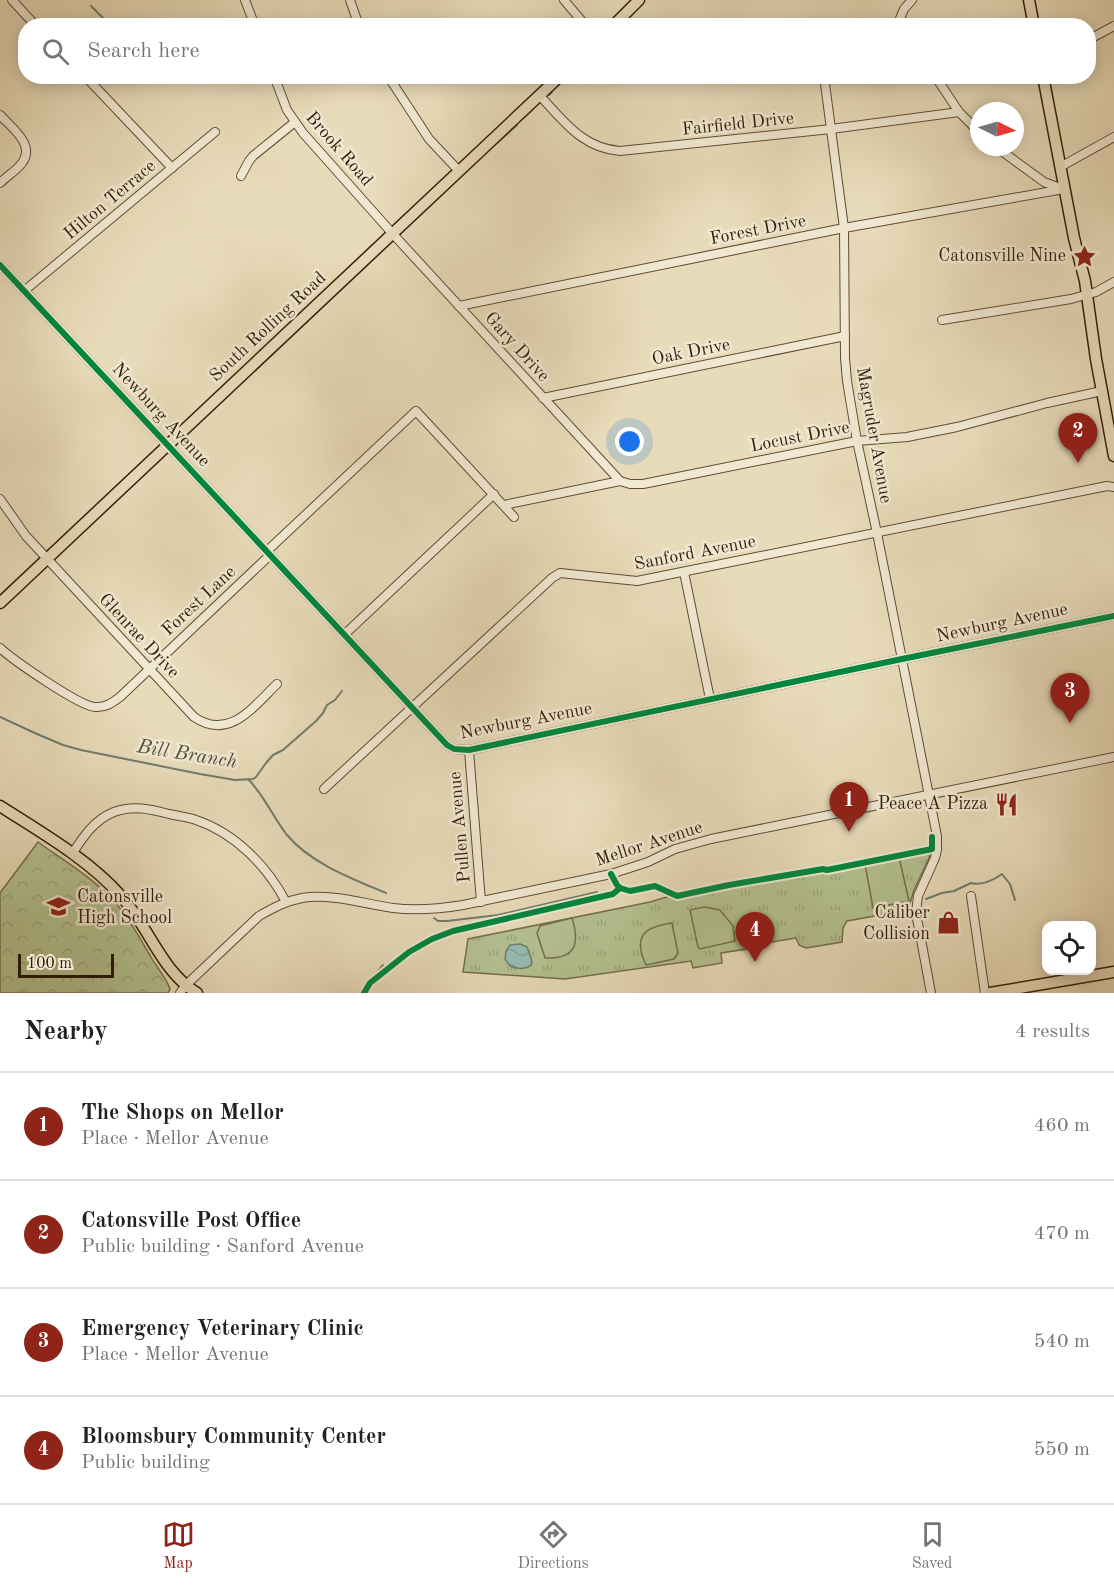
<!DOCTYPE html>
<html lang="en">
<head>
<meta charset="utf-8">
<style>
  :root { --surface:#fff; --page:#f2f2f2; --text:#202124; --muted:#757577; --line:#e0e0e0; --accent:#8f2418 }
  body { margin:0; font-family:"Old Standard TT",serif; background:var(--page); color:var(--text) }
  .controls { position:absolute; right:18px; bottom:18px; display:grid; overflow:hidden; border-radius:12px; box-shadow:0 3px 15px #0003 }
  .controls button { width:54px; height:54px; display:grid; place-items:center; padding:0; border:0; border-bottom:2px solid var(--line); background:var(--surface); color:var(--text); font:30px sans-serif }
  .compass { position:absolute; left:970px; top:102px; width:54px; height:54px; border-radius:50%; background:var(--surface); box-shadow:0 3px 15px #0003; rotate:95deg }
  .scale { position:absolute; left:18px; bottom:15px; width:96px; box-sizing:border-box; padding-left:6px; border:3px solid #341d08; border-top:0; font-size:16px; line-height:21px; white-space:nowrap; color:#341d08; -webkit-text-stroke:4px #f0e8d2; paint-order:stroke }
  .you { position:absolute; left:630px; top:442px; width:21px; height:21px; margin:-15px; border:4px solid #fff; border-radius:50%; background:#1a73e8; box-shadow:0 0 0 9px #1a73e833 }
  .badge { display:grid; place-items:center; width:39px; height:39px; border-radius:50%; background:var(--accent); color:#fff; font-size:20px; font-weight:700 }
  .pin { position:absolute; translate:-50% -50px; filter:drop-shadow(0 2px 3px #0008) }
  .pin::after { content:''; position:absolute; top:32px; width:21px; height:18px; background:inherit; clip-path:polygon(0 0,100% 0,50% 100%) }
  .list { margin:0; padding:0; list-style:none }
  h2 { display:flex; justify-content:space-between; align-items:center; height:78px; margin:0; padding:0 24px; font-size:26px }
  h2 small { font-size:20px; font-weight:400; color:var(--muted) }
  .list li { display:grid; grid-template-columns:39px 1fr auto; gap:18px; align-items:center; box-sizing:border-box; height:108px; padding:0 24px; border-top:2px solid var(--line) }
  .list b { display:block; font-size:22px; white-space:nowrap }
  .list p { margin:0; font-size:20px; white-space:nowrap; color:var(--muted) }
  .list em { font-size:20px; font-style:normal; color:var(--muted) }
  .icon { flex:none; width:33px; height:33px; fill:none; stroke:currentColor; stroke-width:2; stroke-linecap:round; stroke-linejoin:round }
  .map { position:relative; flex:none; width:1114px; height:993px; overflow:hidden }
  .search { position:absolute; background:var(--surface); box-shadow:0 3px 15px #0003; left:18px; right:18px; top:18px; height:66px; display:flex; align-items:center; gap:15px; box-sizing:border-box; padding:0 21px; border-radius:24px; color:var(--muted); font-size:22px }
  .sheet { height:510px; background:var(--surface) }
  nav { display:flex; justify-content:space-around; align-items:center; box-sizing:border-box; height:84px; border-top:2px solid var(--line); background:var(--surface); font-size:16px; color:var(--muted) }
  nav a { display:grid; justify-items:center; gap:3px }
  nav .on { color:var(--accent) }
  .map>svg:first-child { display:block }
  .forest { fill:url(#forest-crowns); stroke:#746f4c; stroke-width:1.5 }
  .park { fill:url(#park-tufts); stroke:#746f4c; stroke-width:1.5 }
  .garden { fill:#b4c191; stroke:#746f4c; stroke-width:1.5 }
  .water { fill:url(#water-waves); stroke:#6f7c6e; stroke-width:1.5 }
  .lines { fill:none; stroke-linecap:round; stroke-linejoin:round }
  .stream { stroke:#6f7c6e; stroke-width:2 }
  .minor-casing { stroke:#614c34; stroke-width:10 }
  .major-casing { stroke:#341d08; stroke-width:13 }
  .minor { stroke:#f0e8d2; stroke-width:8 }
  .major { stroke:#e8dbb9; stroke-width:10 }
  .cycleway-casing { stroke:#f0e8d2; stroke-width:10 }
  .cycleway { stroke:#00873e; stroke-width:6 }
  .labels { text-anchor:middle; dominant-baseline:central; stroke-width:5; stroke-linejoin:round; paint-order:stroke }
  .street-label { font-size:18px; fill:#341d08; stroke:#f0e8d2 }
  .poi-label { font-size:18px; fill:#341d08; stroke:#f0e8d2; text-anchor:end }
  .water-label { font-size:20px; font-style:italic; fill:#524c3b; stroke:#f0e8d2 }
</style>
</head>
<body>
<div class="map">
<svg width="1114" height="993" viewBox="0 0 1114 993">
  <defs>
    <pattern id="forest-crowns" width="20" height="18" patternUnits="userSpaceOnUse" patternTransform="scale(1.5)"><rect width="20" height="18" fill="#b4c191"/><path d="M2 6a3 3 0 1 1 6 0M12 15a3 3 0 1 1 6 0" fill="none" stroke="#9ba57c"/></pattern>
    <pattern id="park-tufts" width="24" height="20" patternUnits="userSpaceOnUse" patternTransform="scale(1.5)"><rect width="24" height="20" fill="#b4c191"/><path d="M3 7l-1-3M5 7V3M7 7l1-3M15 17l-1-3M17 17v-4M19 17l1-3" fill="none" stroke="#9ba57c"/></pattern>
    <pattern id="water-waves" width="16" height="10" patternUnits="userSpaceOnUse" patternTransform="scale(1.5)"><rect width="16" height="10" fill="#97bbb2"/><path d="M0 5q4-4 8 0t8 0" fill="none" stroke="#83a098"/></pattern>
  </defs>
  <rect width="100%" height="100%" fill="#e8dbb9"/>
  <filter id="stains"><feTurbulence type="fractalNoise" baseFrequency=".00333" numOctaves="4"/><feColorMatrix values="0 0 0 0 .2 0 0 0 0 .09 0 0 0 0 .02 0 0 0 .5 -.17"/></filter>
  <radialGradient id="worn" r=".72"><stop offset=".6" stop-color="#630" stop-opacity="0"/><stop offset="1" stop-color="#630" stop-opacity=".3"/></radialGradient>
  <path class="forest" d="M38,842C63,860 90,876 112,899C128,916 139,937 151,957C156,966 168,981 170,989L168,993H0V893Z"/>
  <path class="park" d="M932,847L929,858L914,890L908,910L847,921L843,928L842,942L806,948L799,945L796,938L753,945V948L721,953L722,963L693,968L691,961L565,979L463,972L468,939L650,902L677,894L824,865L825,870L864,861L865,864L899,857V854Z"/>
  <g class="garden">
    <path d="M899,857L909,901L873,908L865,864Z"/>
    <path d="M704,907L720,910L733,926L735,941L700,949L698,947L690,910Z"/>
    <path d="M572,918C580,944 576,959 545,958L537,933L540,926Z"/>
    <path d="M672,923L678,953L674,959L646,965C633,937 643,927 672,923Z"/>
  </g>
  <path class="water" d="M520,944L527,947L531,958L532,964C527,970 517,969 510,966L505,959L506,951L510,945Z"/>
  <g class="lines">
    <g class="stream">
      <path d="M91,6L111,26"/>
      <path d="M549,95L552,92"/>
      <path d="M521,120L533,109"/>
      <path d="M497,143L517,125"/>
      <path d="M0,717L37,734L63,745L81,750L200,774L235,780L253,779L256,777L266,763L273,755L283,750L316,721L323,713L327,705L335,700L342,691"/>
      <path d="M248,779C264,795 273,817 287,835C310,863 353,879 386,893"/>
      <path d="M926,899L942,893L954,891L971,883C981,886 994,880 1002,874L1010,884L1015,900"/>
      <path d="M434,918L438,921H447L498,915L597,892"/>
      <path d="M360,993L383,965"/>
    </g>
    <defs>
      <g id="minor">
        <path d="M12,0L36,26"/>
        <path d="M245,0L255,26"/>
        <path d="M350,0L359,26"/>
        <path d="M564,0L586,26"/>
        <path d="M897,26L904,9L912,0"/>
        <path d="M1088,40L1114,26"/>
        <path d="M85,76L172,168"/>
        <path d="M274,76L287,110L303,133L392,233L620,481"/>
        <path d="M388,76L429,139L459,171"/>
        <path d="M824,76L844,228L845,358L847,381L857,441L877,533L937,836V850L935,858L918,896L916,913L931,993"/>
        <path d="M935,76L959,112L979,132"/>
        <path d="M540,96C564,121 582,148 620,151L831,129L959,112"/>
        <path d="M0,115C11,127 36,145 22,163C16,171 7,176 0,183"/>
        <path d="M996,147L1044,182L1063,189"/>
        <path d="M1060,167L1114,137"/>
        <path d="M241,176L249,161L253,156L295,122"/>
        <path d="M0,265L447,745L454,749L469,750L902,659L1114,616"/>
        <path d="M24,291L215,132"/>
        <path d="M459,306L844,228L1064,189"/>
        <path d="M942,320L1071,299L1096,292L1114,282"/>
        <path d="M543,398L845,336"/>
        <path d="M0,499L26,536L194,717C229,741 253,707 277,684"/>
        <path d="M504,505L620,481L630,484H643L857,441L907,437L957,427L1047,403L1102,391"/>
        <path d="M267,551L416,411L514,517"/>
        <path d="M684,572L710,699"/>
        <path d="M345,634L494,494"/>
        <path d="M0,648C13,660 79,706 95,707C105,708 112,703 120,697L270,555"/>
        <path d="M469,750L481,902"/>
        <path d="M324,789L552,578L560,573L637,581L1107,486L1114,487"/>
        <path d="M72,854C83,837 94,820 114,812C133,805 150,809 169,814C178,816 187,817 196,820C235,833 267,866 286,902"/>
        <path d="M971,896L985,993"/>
        <path d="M180,993L186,985L259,916C273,908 286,901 302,898C330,893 365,904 393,908C417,911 439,909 463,905L611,874L648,862L675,849L711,839L1114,757"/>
      </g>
      <g id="major">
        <path d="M1029,0L1034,26"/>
        <path d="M613,26L639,0"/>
        <path d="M1043,76L1074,238L1085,281L1096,359L1114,456"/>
        <path d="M0,603L560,76"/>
        <path d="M0,806C42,833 88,859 121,896C149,927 161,971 197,993"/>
        <path d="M990,993L1114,972"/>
      </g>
    </defs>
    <use href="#minor" class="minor-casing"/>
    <use href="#major" class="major-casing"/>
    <use href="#minor" class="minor"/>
    <use href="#major" class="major"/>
    <defs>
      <g id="cycleway">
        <path d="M0,265L447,745L454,749L469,750L902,659L1114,616"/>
        <path d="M611,874L617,885L620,888L630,891L655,886L677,896L729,885L823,869L827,870L932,849V837"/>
        <path d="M364,993L370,983L409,952L432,939L453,931L613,894L620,888"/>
      </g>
    </defs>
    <use href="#cycleway" class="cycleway-casing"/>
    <use href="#cycleway" class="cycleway"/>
  </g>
  <defs>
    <symbol id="sight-bare" viewBox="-9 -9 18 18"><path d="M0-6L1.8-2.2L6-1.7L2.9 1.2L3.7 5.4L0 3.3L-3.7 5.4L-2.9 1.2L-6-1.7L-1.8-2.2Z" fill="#8f2418" stroke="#f0e8d2" stroke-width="2.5" paint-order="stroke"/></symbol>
    <symbol id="restaurant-bare" viewBox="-9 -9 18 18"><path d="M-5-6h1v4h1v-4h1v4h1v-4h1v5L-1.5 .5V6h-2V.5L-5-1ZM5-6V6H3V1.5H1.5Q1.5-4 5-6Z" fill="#8f2418" stroke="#f0e8d2" stroke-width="2.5" paint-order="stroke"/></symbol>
    <symbol id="school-bare" viewBox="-9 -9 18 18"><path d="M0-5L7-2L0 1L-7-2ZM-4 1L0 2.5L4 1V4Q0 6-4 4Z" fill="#8f2418" stroke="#f0e8d2" stroke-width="2.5" paint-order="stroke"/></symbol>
    <symbol id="shop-bare" viewBox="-9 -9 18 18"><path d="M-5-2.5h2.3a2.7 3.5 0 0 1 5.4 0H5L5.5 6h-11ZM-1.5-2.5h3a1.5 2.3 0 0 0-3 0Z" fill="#8f2418" stroke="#f0e8d2" stroke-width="2.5" paint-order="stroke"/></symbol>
  </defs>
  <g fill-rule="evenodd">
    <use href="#sight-bare" x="1068" y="240" width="33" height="33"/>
    <use href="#restaurant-bare" x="990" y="788" width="33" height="33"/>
    <use href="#school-bare" x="42" y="890" width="33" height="33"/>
    <use href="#shop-bare" x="932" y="906" width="33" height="33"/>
  </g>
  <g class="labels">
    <g class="street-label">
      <text transform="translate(738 124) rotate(-6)">Fairfield Drive</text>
      <text transform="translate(339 149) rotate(49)">Brook Road</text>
      <text transform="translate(110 200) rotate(-40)">Hilton Terrace</text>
      <text transform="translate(758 230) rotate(-11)">Forest Drive</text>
      <text transform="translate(268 327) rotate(-43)">South Rolling Road</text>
      <text transform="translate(517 347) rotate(48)">Gary Drive</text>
      <text transform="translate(691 352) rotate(-11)">Oak Drive</text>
      <text transform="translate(161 415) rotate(47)">Newburg Avenue</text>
      <text transform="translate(874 435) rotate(80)">Magruder Avenue</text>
      <text transform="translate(800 437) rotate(-11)">Locust Drive</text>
      <text transform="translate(695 553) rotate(-11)">Sanford Avenue</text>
      <text transform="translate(199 601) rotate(-43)">Forest Lane</text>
      <text transform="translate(1002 623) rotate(-12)">Newburg Avenue</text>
      <text transform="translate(139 636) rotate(47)">Glenrae Drive</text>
      <text transform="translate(526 721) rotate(-11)">Newburg Avenue</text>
      <text transform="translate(460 827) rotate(-95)">Pullen Avenue</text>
      <text transform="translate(649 844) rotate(-18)">Mellor Avenue</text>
    </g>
    <g class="poi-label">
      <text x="1066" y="256">Catonsville Nine</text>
      <text x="988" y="804">Peace A Pizza</text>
      <text x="77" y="897" text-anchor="start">Catonsville<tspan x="77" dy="21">High School</tspan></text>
      <text x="930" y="913">Caliber<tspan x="930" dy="21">Collision</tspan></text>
    </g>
    <g class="water-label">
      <text transform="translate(187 755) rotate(9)">Bill Branch</text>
    </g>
  </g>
  <rect width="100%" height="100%" filter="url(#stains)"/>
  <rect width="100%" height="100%" fill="url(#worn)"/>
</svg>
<div class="controls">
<button><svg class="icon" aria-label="locate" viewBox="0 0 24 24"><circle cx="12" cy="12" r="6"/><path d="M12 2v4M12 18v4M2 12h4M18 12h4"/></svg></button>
</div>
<svg class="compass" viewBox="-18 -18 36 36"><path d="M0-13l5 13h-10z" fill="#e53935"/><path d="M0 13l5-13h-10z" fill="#757577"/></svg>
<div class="scale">100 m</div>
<div class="you"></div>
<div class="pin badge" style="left:849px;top:832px">1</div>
<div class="pin badge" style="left:1078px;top:463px">2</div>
<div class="pin badge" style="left:1070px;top:723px">3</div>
<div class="pin badge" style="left:755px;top:962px">4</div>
<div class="search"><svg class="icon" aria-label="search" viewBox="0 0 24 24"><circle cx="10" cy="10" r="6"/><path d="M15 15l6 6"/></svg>Search here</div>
</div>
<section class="sheet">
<h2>Nearby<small>4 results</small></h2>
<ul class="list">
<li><span class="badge">1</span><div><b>The Shops on Mellor</b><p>Place · Mellor Avenue</p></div><em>460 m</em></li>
<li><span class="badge">2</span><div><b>Catonsville Post Office</b><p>Public building · Sanford Avenue</p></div><em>470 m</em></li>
<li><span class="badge">3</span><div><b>Emergency Veterinary Clinic</b><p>Place · Mellor Avenue</p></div><em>540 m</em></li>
<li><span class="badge">4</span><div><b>Bloomsbury Community Center</b><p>Public building</p></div><em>550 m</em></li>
</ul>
</section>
<nav>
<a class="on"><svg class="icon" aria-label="map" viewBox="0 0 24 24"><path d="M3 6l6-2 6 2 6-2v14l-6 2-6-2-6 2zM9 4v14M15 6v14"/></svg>Map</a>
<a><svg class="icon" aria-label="directions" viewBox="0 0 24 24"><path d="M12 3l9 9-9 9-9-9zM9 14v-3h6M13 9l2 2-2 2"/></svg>Directions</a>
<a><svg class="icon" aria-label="saved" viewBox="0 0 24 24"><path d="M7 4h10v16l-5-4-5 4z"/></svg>Saved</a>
</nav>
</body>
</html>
